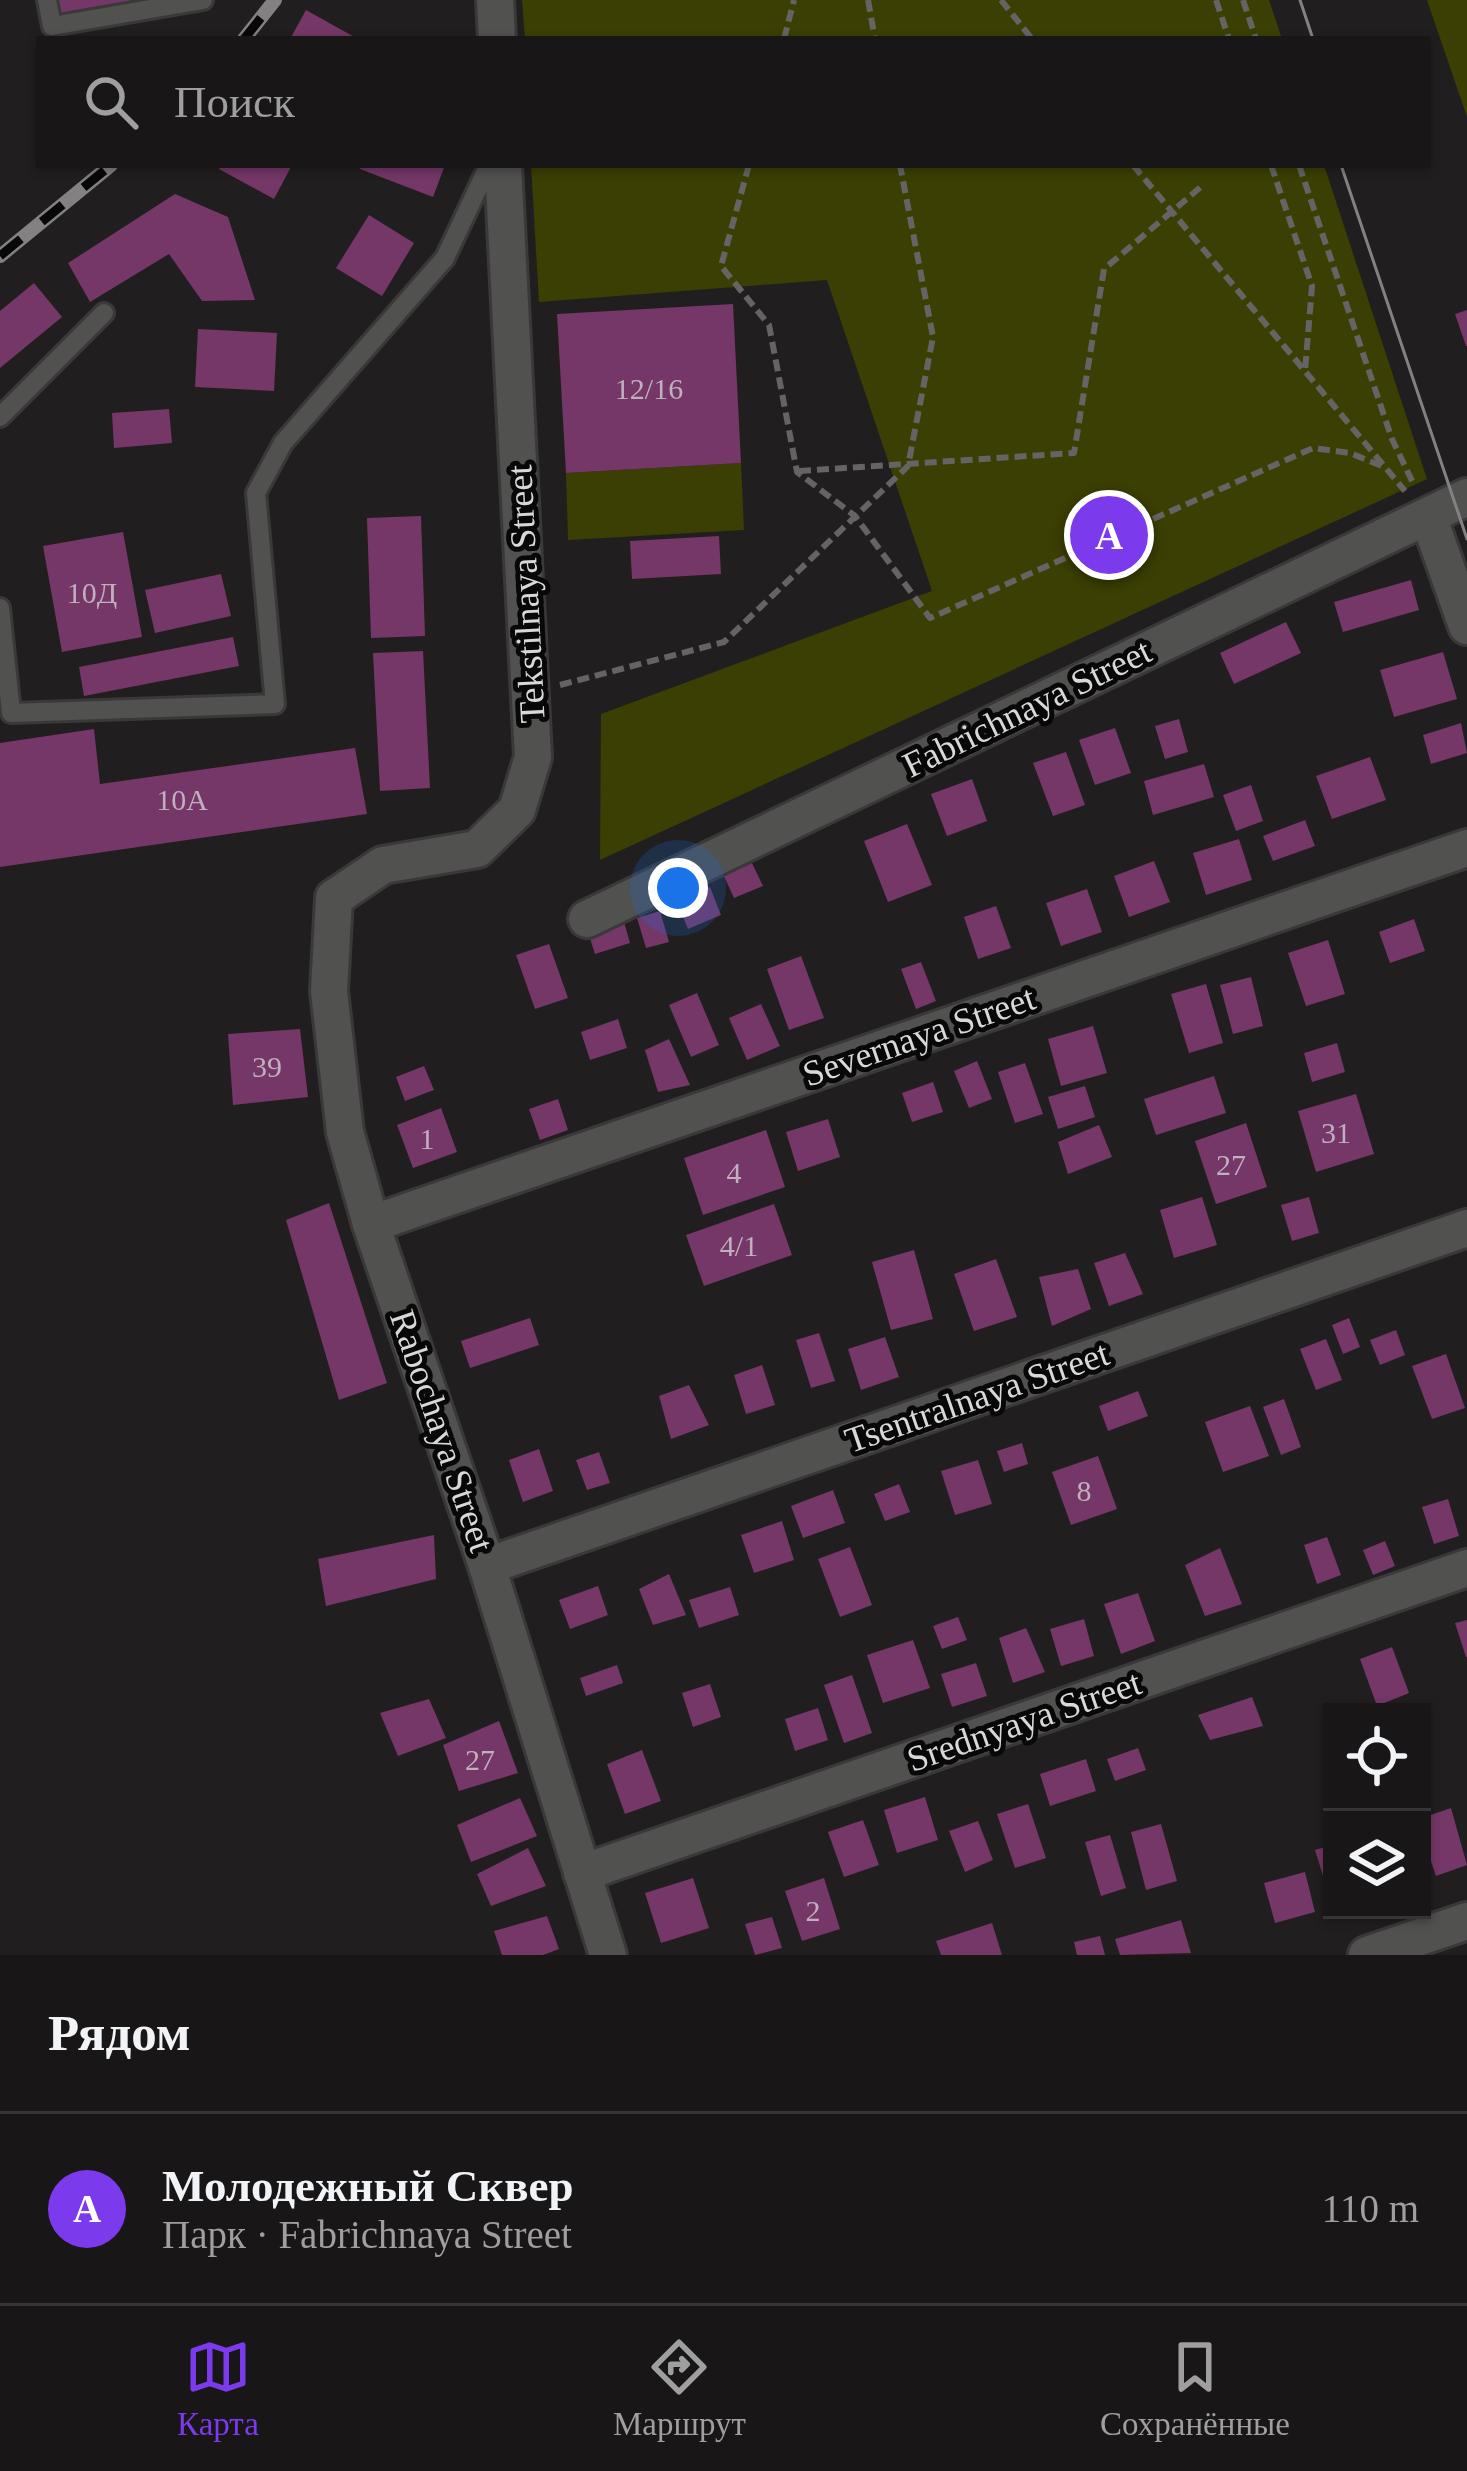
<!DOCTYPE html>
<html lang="ru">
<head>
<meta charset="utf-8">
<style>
  :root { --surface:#181617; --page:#211f20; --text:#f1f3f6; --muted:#9f9fa1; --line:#363536; --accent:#7c3aed }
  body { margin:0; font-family:Georgia,serif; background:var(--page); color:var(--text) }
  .controls { position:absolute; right:36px; bottom:36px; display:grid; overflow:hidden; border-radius:0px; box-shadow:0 3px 9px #0004 }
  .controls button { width:108px; height:108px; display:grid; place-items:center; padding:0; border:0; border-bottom:3px solid var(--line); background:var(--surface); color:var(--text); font:60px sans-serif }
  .you { position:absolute; left:678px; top:888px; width:42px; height:42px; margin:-30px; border:9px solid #fff; border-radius:50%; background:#1a73e8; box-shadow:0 0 0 18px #1a73e833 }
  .badge { display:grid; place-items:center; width:78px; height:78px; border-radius:50%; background:var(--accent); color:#fff; font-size:39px; font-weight:700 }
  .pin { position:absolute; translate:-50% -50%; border:6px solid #fff; box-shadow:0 3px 12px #0006 }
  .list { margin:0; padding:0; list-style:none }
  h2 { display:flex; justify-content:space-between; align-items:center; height:156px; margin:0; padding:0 48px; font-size:51px }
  h2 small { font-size:39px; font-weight:400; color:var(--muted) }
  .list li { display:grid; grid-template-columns:78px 1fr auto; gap:36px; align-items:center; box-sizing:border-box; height:192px; padding:0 48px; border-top:3px solid var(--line) }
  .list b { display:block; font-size:45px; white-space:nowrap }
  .list p { margin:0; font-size:39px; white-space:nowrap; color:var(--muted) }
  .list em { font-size:39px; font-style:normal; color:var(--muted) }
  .icon { flex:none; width:66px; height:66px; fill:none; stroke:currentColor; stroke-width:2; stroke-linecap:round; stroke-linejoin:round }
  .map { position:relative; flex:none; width:1467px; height:1955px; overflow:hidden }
  .search { position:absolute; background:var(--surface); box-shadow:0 3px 9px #0004; left:36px; right:36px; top:36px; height:132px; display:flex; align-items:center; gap:30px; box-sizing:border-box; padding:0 42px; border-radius:0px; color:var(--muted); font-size:45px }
  .sheet { height:348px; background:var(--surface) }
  nav { display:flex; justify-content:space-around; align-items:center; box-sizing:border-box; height:168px; border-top:3px solid var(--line); background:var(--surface); font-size:33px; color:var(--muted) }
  nav a { display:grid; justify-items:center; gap:6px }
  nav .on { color:var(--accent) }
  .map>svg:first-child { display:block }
  .green { fill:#3b3f03 }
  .building { fill:#743767 }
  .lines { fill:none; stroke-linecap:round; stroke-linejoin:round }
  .lane-casing { stroke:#3a3839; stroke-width:24 }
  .street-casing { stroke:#3a3839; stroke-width:42 }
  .path { stroke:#656364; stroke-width:6; stroke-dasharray:12 6; stroke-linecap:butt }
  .lane { stroke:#515150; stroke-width:18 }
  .street { stroke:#515150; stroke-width:36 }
  .tram { stroke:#838182; stroke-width:3 }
  .rail-casing { stroke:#838182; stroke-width:14 }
  .rail { stroke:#090809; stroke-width:9; stroke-dasharray:27; stroke-linecap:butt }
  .labels { text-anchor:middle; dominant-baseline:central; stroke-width:10; stroke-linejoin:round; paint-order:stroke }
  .number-label { font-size:30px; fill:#c0afbc }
  .street-label { font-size:36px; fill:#d9d7d8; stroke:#090809 }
</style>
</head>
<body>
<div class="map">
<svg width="1467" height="1955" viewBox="0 0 1467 1955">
  <rect width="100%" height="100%" fill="#201e1f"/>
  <g class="green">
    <path d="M522,0H1269L1282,39H525Z"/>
    <path d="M1427,0H1467V117Z"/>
    <path d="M531,165H1324L1427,479L600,860L601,714L932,591L827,280L539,302Z"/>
    <path d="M741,463L744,530L568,540L566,473Z"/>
  </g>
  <g class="building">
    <path d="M55,0H139V2L58,18Z"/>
    <path d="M306,10L358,39H290Z"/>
    <path d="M221,165H292L274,199L219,169Z"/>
    <path d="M362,165H445L433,197L360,169Z"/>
    <path d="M175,194L228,217L255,300L202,301L169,254L90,302L68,263Z"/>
    <path d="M369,215L414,243L382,296L336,268Z"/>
    <path d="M34,283L62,317L0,368V311Z"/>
    <path d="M733,304L741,463L566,473L557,314Z"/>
    <path d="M1467,310V346H1466L1455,314Z"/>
    <path d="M198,329L277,333L274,391L195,387Z"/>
    <path d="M169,409L172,443L114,448L112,413Z"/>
    <path d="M421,516L425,636L371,638L367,518Z"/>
    <path d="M123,532L142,637L62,652L43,546Z"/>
    <path d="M719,536L721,574L632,579L630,541Z"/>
    <path d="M221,574L231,616L155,633L145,590Z"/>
    <path d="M1411,580L1419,610L1343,632L1334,602Z"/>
    <path d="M1286,622L1301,653L1234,684L1220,653Z"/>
    <path d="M233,637L239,666L84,696L79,667Z"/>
    <path d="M423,651L430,788L380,791L373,653Z"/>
    <path d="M1443,652L1457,699L1394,717L1380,670Z"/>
    <path d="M1179,719L1188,752L1165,759L1155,726Z"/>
    <path d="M1461,723L1467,753L1431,764L1423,735Z"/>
    <path d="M1115,728L1131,773L1095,785L1079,740Z"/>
    <path d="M94,729L100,784L355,748L367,814L0,867V743Z"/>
    <path d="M1066,752L1085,805L1053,816L1033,763Z"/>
    <path d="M1370,757L1386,800L1332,819L1316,776Z"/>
    <path d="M1204,764L1214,797L1153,815L1144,781Z"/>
    <path d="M972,779L987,821L947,836L931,794Z"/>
    <path d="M1251,785L1263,821L1236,831L1223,795Z"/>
    <path d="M1305,820L1315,846L1273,861L1263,836Z"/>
    <path d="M907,824L932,885L888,902L864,841Z"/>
    <path d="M1239,839L1252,880L1206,895L1193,853Z"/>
    <path d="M749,857L763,886L734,898L721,870Z"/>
    <path d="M1154,861L1170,902L1129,917L1114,876Z"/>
    <path d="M710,887L721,915L688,929L676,900Z"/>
    <path d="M1087,889L1102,932L1061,946L1046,903Z"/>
    <path d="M996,906L1011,948L978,959L964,917Z"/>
    <path d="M660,911L669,942L646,948L637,918Z"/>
    <path d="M1414,919L1425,951L1390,963L1379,932Z"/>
    <path d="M624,922L630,943L595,954L588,932Z"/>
    <path d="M1328,940L1345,994L1306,1006L1288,953Z"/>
    <path d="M549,944L568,998L535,1009L516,955Z"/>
    <path d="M801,956L824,1018L789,1030L767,969Z"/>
    <path d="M921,962L936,1001L916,1009L901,969Z"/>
    <path d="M1251,977L1263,1026L1233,1034L1220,985Z"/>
    <path d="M1206,984L1223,1043L1189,1053L1171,994Z"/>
    <path d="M697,993L719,1045L691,1057L669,1005Z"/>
    <path d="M761,1004L780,1046L747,1060L729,1018Z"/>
    <path d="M618,1019L627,1048L590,1060L581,1032Z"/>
    <path d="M1093,1026L1107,1073L1061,1086L1048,1039Z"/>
    <path d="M300,1029L308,1097L233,1105L228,1034Z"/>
    <path d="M669,1039L690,1085L658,1092L645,1050Z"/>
    <path d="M1337,1043L1345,1072L1312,1082L1304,1053Z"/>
    <path d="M977,1061L992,1099L969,1108L954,1071Z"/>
    <path d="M1025,1063L1043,1114L1015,1123L998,1072Z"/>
    <path d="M424,1066L434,1090L405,1101L396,1077Z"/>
    <path d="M1214,1076L1226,1113L1156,1135L1144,1099Z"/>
    <path d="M933,1082L943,1112L912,1122L902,1093Z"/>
    <path d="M1085,1086L1095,1117L1058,1129L1048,1097Z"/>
    <path d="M1356,1094L1374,1154L1316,1172L1298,1111Z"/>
    <path d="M558,1099L568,1130L540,1140L529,1109Z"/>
    <path d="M441,1108L457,1152L413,1168L397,1125Z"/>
    <path d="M828,1119L840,1157L798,1171L786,1132Z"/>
    <path d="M1246,1123L1267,1187L1216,1204L1195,1141Z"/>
    <path d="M1099,1125L1112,1157L1068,1174L1058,1142Z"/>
    <path d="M766,1130L785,1187L703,1215L684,1158Z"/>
    <path d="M1202,1197L1217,1245L1174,1258L1160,1210Z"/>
    <path d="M1309,1197L1319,1233L1292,1241L1281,1205Z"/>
    <path d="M329,1203L387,1383L339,1400L286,1220Z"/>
    <path d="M774,1204L792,1255L704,1286L686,1235Z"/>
    <path d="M914,1250L933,1319L891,1330L872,1262Z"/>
    <path d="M1125,1253L1143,1294L1109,1306L1094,1263Z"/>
    <path d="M996,1259L1017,1317L974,1331L954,1274Z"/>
    <path d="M1078,1269L1091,1309L1052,1326L1039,1277Z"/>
    <path d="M530,1318L539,1345L470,1368L461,1341Z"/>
    <path d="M1349,1318L1360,1347L1343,1354L1332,1325Z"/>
    <path d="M1396,1330L1405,1355L1380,1365L1370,1340Z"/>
    <path d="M819,1333L835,1381L811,1388L796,1340Z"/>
    <path d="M885,1337L899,1377L861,1390L848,1349Z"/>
    <path d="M1326,1339L1342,1380L1316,1390L1300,1349Z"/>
    <path d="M1446,1354L1465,1408L1432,1419L1412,1366Z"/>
    <path d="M762,1365L775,1405L746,1414L734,1375Z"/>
    <path d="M689,1385L709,1425L671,1439L659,1396Z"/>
    <path d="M1138,1391L1148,1416L1108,1431L1099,1406Z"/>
    <path d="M1284,1399L1301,1447L1281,1455L1263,1407Z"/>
    <path d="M1250,1406L1269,1456L1223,1472L1205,1422Z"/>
    <path d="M1022,1443L1028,1464L1004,1472L997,1451Z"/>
    <path d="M539,1449L553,1491L523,1502L509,1460Z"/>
    <path d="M599,1452L610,1483L587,1490L576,1460Z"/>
    <path d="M1098,1456L1117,1509L1071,1525L1052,1472Z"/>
    <path d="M978,1460L992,1504L955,1515L941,1471Z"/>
    <path d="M899,1484L910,1512L885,1521L874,1494Z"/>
    <path d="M833,1490L845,1523L803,1538L791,1506Z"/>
    <path d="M1448,1499L1459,1536L1434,1544L1422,1507Z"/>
    <path d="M782,1521L794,1560L754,1573L741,1535Z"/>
    <path d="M434,1535L436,1579L326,1606L318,1559Z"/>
    <path d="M1327,1537L1341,1575L1317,1584L1304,1545Z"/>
    <path d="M1385,1541L1395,1566L1373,1575L1363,1550Z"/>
    <path d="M850,1547L872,1605L840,1617L818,1559Z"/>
    <path d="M1220,1548L1242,1604L1205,1616L1185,1565Z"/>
    <path d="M669,1574L686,1615L653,1625L639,1589Z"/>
    <path d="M598,1586L608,1615L570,1629L559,1600Z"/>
    <path d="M730,1587L739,1615L699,1628L689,1600Z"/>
    <path d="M1138,1593L1155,1641L1121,1654L1104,1604Z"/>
    <path d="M958,1617L967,1640L942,1649L933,1626Z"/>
    <path d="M1084,1619L1094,1656L1061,1666L1050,1629Z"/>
    <path d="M1467,1620V1657H1466L1455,1623Z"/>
    <path d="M1026,1628L1045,1672L1013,1683L999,1638Z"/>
    <path d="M913,1640L930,1688L883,1703L867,1655Z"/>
    <path d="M1392,1647L1409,1693L1377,1706L1360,1659Z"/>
    <path d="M976,1663L987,1696L952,1707L941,1674Z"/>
    <path d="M617,1665L623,1683L586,1696L580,1678Z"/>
    <path d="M852,1675L872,1733L844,1743L824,1685Z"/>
    <path d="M710,1684L721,1717L693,1727L682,1693Z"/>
    <path d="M1252,1697L1263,1726L1210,1740L1198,1715Z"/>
    <path d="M429,1699L446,1738L398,1756L380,1713Z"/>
    <path d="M818,1708L828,1740L795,1751L785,1719Z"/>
    <path d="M499,1721L518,1773L459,1791L443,1745Z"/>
    <path d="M1138,1748L1146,1770L1115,1781L1107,1759Z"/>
    <path d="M642,1750L661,1801L625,1814L607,1764Z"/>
    <path d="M1086,1759L1096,1791L1050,1806L1040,1774Z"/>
    <path d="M925,1797L938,1840L897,1853L884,1810Z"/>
    <path d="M520,1798L537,1836L471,1862L457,1825Z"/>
    <path d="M1028,1804L1046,1858L1015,1868L997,1814Z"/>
    <path d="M1451,1808L1467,1865L1436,1876L1422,1835V1818Z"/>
    <path d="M863,1820L879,1865L844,1877L828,1832Z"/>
    <path d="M978,1821L993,1860L965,1872L949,1831Z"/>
    <path d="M1161,1824L1177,1881L1146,1890L1131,1832Z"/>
    <path d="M1110,1835L1126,1888L1101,1896L1085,1842Z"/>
    <path d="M1332,1845V1880L1325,1882L1315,1850Z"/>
    <path d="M528,1848L546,1886L491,1906L477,1874Z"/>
    <path d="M1305,1872L1315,1912L1275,1923L1264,1883Z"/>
    <path d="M693,1878L709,1928L661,1943L645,1893Z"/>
    <path d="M824,1878L840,1929L802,1941L785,1891Z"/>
    <path d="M547,1916L559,1949L543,1955H502L494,1931Z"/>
    <path d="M772,1917L782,1948L755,1955L745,1924Z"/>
    <path d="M1181,1920L1191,1953L1120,1955L1115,1939Z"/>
    <path d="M992,1923L1002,1955H941L936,1941Z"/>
    <path d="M1100,1936L1105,1955H1077L1074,1942Z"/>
  </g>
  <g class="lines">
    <defs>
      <g id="lane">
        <path d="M47,0L52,26L203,0"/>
        <path d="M0,417L104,313"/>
        <path d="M0,608L11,713L275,704L256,493L283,443L445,258L489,165"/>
      </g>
      <g id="street">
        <path d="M495,0L497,39"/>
        <path d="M503,165L533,757L517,810L477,849L383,865L334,898L329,991L345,1132L371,1224L487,1566L608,1955"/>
        <path d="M1428,516L1467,626"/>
        <path d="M587,919L1467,497"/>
        <path d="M371,1224L1467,848"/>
        <path d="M487,1566L1467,1228"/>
        <path d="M582,1873L1467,1568"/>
        <path d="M1367,1955L1467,1921"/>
      </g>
    </defs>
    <use href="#lane" class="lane-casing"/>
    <use href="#street" class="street-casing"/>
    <g class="path">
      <path d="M868,0L875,39"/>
      <path d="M1001,0L1032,39"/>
      <path d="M1216,0L1229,39"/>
      <path d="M1243,0L1256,39"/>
      <path d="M784,39L794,0"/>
      <path d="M749,165L721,266L769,325L797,472L855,516L930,618L1313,448L1350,453L1382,466"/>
      <path d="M1133,165L1405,491"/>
      <path d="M1271,165L1312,286L1305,371"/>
      <path d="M1299,165L1392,439L1414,485"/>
      <path d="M799,471L1074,453L1104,269L1202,186"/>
      <path d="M560,685L724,642L908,466L933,337L900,165"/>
    </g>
    <use href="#lane" class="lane"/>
    <use href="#street" class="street"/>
    <g class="tram">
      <path d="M1300,0L1313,39"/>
      <path d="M1341,165L1467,539"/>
    </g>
    <defs>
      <g id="rail">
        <path d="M244,39L275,0"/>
        <path d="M0,256L111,165"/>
      </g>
    </defs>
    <use href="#rail" class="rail-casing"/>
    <use href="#rail" class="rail"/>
  </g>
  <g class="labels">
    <g class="number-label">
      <text x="649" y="388">12/16</text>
      <text x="92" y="592">10Д</text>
      <text x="182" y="799">10А</text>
      <text x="267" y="1066">39</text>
      <text x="1336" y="1132">31</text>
      <text x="427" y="1138">1</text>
      <text x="1231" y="1164">27</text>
      <text x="734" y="1172">4</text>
      <text x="739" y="1245">4/1</text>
      <text x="1084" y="1490">8</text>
      <text x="480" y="1759">27</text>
      <text x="813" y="1910">2</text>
    </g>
    <g class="street-label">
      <text transform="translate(526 594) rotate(-93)">Tekstilnaya Street</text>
      <text transform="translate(1027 708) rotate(-26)">Fabrichnaya Street</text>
      <text transform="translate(919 1036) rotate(-19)">Severnaya Street</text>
      <text transform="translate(977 1397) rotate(-19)">Tsentralnaya Street</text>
      <text transform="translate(442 1431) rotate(71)">Rabochaya Street</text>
      <text transform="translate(1024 1721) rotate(-19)">Srednyaya Street</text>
    </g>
  </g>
</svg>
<div class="controls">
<button><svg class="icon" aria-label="locate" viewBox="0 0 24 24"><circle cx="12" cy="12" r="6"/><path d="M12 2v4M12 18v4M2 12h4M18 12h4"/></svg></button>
<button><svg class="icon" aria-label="layers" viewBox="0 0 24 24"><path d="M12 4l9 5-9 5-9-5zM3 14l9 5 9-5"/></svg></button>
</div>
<div class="you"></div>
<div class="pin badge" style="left:1109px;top:535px">A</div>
<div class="search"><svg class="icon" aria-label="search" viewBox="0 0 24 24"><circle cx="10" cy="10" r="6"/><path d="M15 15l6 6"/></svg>Поиск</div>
</div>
<section class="sheet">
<h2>Рядом<small></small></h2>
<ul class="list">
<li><span class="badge">A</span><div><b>Молодежный Сквер</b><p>Парк · Fabrichnaya Street</p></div><em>110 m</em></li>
</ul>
</section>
<nav>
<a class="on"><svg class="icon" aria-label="map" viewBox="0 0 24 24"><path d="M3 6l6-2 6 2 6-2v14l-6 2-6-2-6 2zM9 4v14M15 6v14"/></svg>Карта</a>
<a><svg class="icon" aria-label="directions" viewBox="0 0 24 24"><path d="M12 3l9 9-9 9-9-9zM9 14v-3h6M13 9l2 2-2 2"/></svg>Маршрут</a>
<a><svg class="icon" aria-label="saved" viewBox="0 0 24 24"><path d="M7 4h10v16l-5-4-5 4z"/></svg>Сохранённые</a>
</nav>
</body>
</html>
